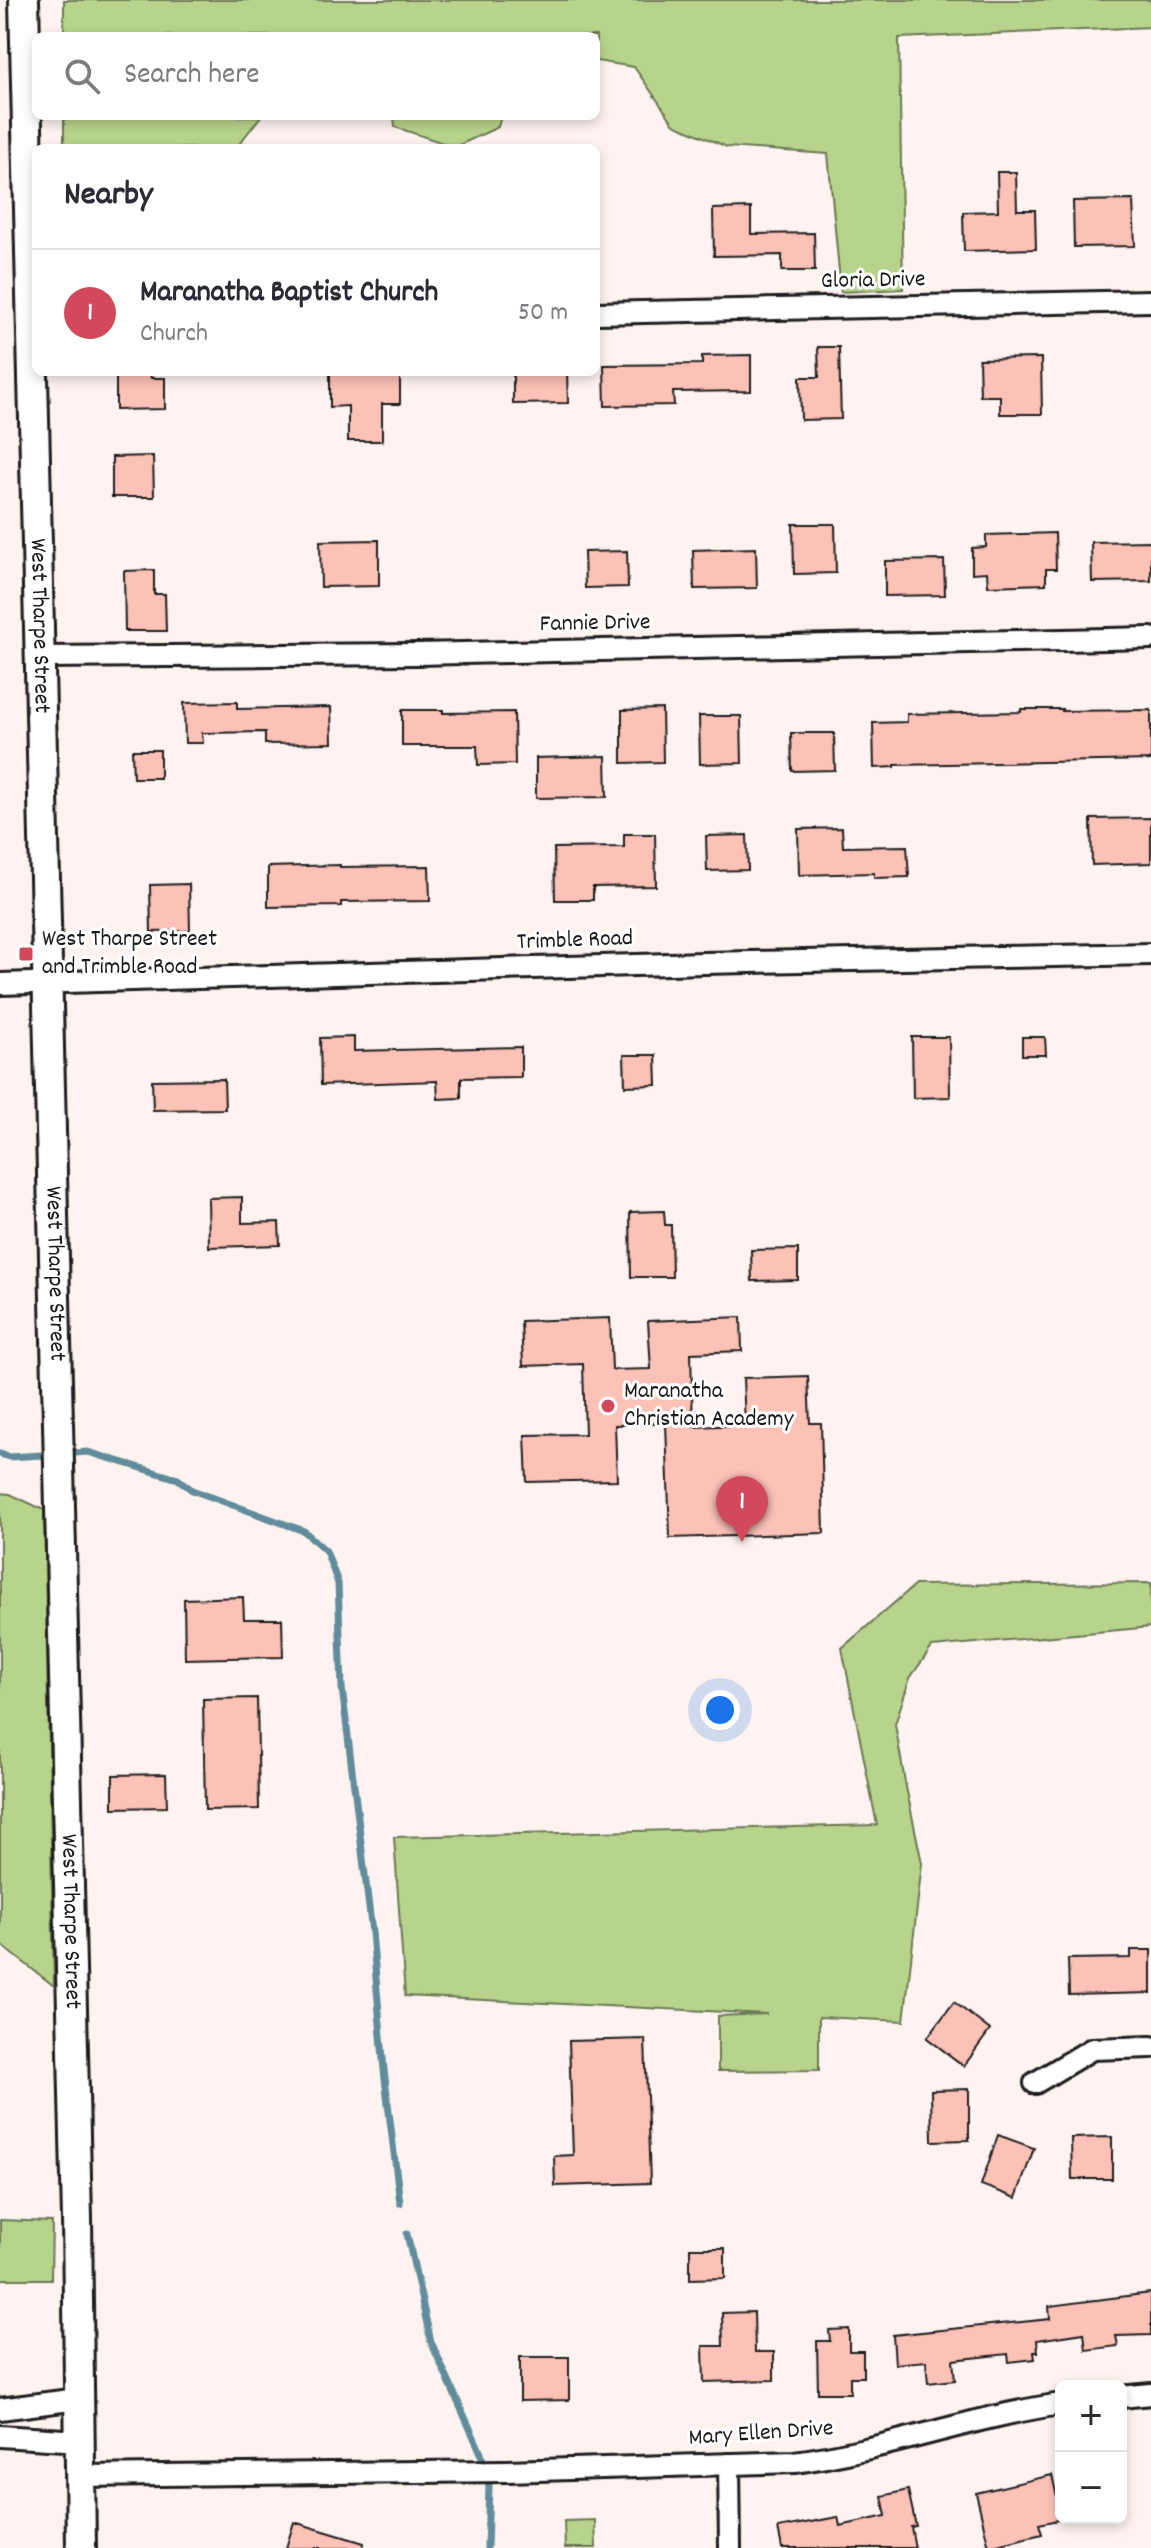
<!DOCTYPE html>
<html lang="en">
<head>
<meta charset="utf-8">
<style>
  :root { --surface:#fff; --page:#f7f7f7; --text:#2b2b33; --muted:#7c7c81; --line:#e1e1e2; --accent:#d1495b }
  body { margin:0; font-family:Dekko,sans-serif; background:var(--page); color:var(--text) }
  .controls { position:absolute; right:24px; bottom:24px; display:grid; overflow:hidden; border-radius:12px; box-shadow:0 4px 12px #0003 }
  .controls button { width:72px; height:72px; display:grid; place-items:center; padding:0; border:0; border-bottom:2px solid var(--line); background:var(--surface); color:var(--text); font:40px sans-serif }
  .you { position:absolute; left:720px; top:1710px; width:28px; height:28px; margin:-20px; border:6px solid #fff; border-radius:50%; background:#1a73e8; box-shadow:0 0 0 12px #1a73e833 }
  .badge { display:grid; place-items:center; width:52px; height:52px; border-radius:50%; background:var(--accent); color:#fff; font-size:26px; font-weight:700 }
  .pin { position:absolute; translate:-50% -66px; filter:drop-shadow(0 2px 4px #0008) }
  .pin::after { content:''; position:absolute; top:42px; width:28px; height:24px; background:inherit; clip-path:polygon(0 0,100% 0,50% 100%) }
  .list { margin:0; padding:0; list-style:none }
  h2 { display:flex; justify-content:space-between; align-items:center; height:104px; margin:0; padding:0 32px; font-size:34px }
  h2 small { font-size:26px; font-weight:400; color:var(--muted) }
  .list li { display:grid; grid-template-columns:52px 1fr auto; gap:24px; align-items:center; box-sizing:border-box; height:128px; padding:0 32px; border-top:2px solid var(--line) }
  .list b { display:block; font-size:30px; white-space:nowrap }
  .list p { margin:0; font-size:26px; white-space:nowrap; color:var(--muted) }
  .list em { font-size:26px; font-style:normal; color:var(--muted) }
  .icon { flex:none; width:44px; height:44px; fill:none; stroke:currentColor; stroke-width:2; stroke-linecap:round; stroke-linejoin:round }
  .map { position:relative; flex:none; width:1151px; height:2548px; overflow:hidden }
  .search { position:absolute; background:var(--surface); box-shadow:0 4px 12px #0003; left:32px; top:32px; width:568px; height:88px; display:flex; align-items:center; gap:20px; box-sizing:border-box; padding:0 28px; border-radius:12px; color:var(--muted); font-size:30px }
  .panel { position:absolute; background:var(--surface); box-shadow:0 4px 12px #0003; left:32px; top:144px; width:568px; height:232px; border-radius:12px }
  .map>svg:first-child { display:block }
  .green { fill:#b8d48c; stroke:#6a7854; stroke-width:2 }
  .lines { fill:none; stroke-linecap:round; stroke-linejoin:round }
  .stream { stroke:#608c9b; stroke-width:7 }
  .building { fill:#fcc1b7; stroke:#1c1c1c; stroke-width:2 }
  .minor-casing { stroke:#1c1c1c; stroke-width:26 }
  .secondary-casing { stroke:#1c1c1c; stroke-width:34 }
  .minor { stroke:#fff; stroke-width:20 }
  .secondary { stroke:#fff; stroke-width:28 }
  .poi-dot { fill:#d1495b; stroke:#fff; stroke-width:3 }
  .labels { text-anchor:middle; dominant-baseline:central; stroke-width:6; stroke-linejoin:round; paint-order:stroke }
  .street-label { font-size:24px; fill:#1c1c1c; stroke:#fff }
  .poi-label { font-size:24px; fill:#1c1c1c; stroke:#fff; text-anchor:start }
</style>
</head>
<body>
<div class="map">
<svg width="1151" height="2548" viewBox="0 0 1151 2548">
  <rect width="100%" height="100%" fill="#fef3f1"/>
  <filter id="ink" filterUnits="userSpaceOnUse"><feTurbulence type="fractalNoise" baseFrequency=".0125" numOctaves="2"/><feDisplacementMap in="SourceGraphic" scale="16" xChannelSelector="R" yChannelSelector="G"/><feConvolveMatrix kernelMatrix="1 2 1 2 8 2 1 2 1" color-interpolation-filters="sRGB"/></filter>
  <g filter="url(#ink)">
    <g class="green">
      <path d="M64,0H1151V27L899,38L903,289L841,292L828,154L727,147L674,124L634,67L596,61V36H64Z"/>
      <path d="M64,116H261L236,148H64Z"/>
      <path d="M394,116H501L498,127L455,147L395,127Z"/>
      <path d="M0,1493L10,1494L44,1510L54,1986L0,1944Z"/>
      <path d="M1151,1583V1627L932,1647L910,1678L895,1724L905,1782L922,1863L904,2021L819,2017V2070L718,2071V2016L767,2014L405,1996L394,1837L877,1825L842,1648L915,1585Z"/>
      <path d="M0,2220L52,2222L51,2279H0Z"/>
      <path d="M595,2520L596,2548H565L564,2521Z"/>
    </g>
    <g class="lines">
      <g class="stream">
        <path d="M75,1453L88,1452L178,1479L192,1490L304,1531L326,1551L338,1583L342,1688L372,1932L384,2070L400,2203"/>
        <path d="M0,1454L9,1457L42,1455"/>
        <path d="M407,2234L431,2342L481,2453L489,2486L487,2548"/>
      </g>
    </g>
    <g class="building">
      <path d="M997,172H1016L1017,210H1035L1036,249L964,251L963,212L998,211Z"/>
      <path d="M1133,200L1135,246L1074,247L1073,201Z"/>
      <path d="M751,208V234L814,233L815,271H782V255L714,256L713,209Z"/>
      <path d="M818,347H839L841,419L801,420L800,377H819Z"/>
      <path d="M751,355V391L673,392L674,405L605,406L604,365L702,364V356Z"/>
      <path d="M1041,358L1042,414H1000V396H980L979,359Z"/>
      <path d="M116,372H150L151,378H165V409L116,410Z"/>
      <path d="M330,372H400V404H382V441H348V406L330,407Z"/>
      <path d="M513,372H567L568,403L513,404Z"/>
      <path d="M153,456L154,497H112V457Z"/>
      <path d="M793,524H835L836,573L794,574Z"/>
      <path d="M1055,533L1056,569H1046V584L988,586L987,572L972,573V548L986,547V535Z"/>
      <path d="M379,540V586L321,587L320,541Z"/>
      <path d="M1151,541V581L1092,582L1091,542Z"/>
      <path d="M756,548L757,588L694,589L693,550Z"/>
      <path d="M627,551L628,587L585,588L584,552Z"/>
      <path d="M944,560L945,595L885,596V561Z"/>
      <path d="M154,570V594H165L166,631H125L124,571Z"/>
      <path d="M237,702V709L331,707L332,743L265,744V732L202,733L203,743H185L184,703Z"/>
      <path d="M662,709L663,762L622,763V710Z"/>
      <path d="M1021,709H1062V711L1151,710V760L895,765V767L874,768L873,723L907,722V714L1021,712Z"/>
      <path d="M402,710H443V713L514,712L515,764L478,765L477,746H402Z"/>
      <path d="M699,716H741L742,763L700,764Z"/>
      <path d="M791,733H834L835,770L792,771Z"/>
      <path d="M132,750H160V778H133Z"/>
      <path d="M606,756L607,797L536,798V758Z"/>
      <path d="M1151,818V863L1092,865L1091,819Z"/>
      <path d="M842,828L843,847L907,846L909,877L874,878V873L799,875L798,829Z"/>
      <path d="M624,834H655L656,886L593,887V900H555L554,848L624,847Z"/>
      <path d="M747,835L748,870L707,871L706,836Z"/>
      <path d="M340,865V867L429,866L430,901L341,902V906L268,907V867Z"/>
      <path d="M189,884L190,931L151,932L150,885Z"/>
      <path d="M354,1037V1051L521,1047V1077L461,1078V1098L438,1099L437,1081L321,1085L320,1038Z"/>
      <path d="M912,1037H949L950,1097L913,1098Z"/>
      <path d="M1022,1037H1045L1046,1055H1022Z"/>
      <path d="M624,1055H656L657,1085L625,1086Z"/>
      <path d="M224,1079L225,1109L153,1110L152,1080Z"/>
      <path d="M242,1197V1223L279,1222L280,1245L209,1247L208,1198Z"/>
      <path d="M664,1211L665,1225H671L672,1277H631L630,1212Z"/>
      <path d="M798,1249V1280L752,1281L751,1250Z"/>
      <path d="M741,1317L742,1351L691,1353L693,1427L745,1425L743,1378L808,1376L810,1423H821L824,1533L670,1538L666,1423L615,1425L617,1480L527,1482L525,1435L585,1434L583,1364L523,1366L521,1321L610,1318L612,1370L651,1369L648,1321Z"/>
      <path d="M243,1597L244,1619H282L283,1657L185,1659L184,1599Z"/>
      <path d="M257,1698L259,1809L205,1810L203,1699Z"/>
      <path d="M166,1774L167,1807L113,1808V1775Z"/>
      <path d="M1131,1950H1151V1993L1069,1995L1068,1959L1131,1958Z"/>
      <path d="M954,2002L990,2030L964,2066L927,2038Z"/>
      <path d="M645,2039L650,2183L555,2186L554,2156L573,2155L569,2041Z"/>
      <path d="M969,2089V2140L932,2141L931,2090Z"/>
      <path d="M998,2135L1034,2148L1016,2198L981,2185Z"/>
      <path d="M1112,2137V2179H1072L1071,2138Z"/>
      <path d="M690,2248H725V2278L690,2279Z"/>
      <path d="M1151,2293V2335L1116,2336L1118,2346L1086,2350L1084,2333L1037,2340L1038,2352H1034L1035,2359L1009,2362L1008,2354L953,2360L955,2380L928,2383L926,2361L895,2364L893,2335L1050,2319L1049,2306Z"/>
      <path d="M754,2312L755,2352H774V2380L704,2382L703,2346H723L722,2313Z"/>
      <path d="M849,2329V2351H863V2377H850V2393H818L817,2341H830L829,2330Z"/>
      <path d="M520,2357H569V2400L520,2401Z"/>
      <path d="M1052,2475L1062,2519L1039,2524L1042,2534L989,2547L976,2493Z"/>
      <path d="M908,2490L916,2526L911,2527L915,2548H782L778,2528L838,2517L840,2526L886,2516L882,2496Z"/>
      <path d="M294,2522L364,2543L363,2548H286Z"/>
    </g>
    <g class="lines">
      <defs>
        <g id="minor">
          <path d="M596,313L1151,301"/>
          <path d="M40,657L417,654L1151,638"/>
          <path d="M0,984L704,963L1151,954"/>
          <path d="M1035,2083L1092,2049L1151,2047"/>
          <path d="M1121,2397L1151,2394"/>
          <path d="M0,2409L78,2399"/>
          <path d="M0,2436L80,2441"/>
          <path d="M729,2464L730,2548"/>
          <path d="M81,2476L507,2471L795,2462C885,2450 971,2417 1061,2404"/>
        </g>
        <g id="secondary">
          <path id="s1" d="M24,0L77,2219L81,2548"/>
        </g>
      </defs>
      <use href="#minor" class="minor-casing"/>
      <use href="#secondary" class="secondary-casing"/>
      <use href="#minor" class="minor"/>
      <use href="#secondary" class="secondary"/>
    </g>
  </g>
  <g class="poi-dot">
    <rect x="18" y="946" width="16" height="16" rx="4"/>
    <circle cx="608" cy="1406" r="8"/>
  </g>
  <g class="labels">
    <g class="street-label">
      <text transform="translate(873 281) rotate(-1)">Gloria Drive</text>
      <text transform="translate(595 624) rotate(-1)">Fannie Drive</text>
      <text stroke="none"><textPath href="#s1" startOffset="626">West Tharpe Street</textPath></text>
      <text transform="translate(575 941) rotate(-2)">Trimble Road</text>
      <text stroke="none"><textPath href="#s1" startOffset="1274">West Tharpe Street</textPath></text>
      <text stroke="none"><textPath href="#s1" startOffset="1922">West Tharpe Street</textPath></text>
      <text transform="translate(761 2434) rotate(-4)">Mary Ellen Drive</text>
    </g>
    <g class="poi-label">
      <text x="42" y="940">West Tharpe Street<tspan x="42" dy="28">and Trimble Road</tspan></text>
      <text x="624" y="1392">Maranatha<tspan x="624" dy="28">Christian Academy</tspan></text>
    </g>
  </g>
</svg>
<div class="controls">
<button>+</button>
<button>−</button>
</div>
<div class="you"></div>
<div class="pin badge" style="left:742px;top:1542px">1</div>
<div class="search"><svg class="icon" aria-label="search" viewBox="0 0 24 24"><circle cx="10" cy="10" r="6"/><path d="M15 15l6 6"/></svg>Search here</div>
<section class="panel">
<h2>Nearby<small></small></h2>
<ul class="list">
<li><span class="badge">1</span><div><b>Maranatha Baptist Church</b><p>Church</p></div><em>50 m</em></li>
</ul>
</section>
</div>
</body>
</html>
